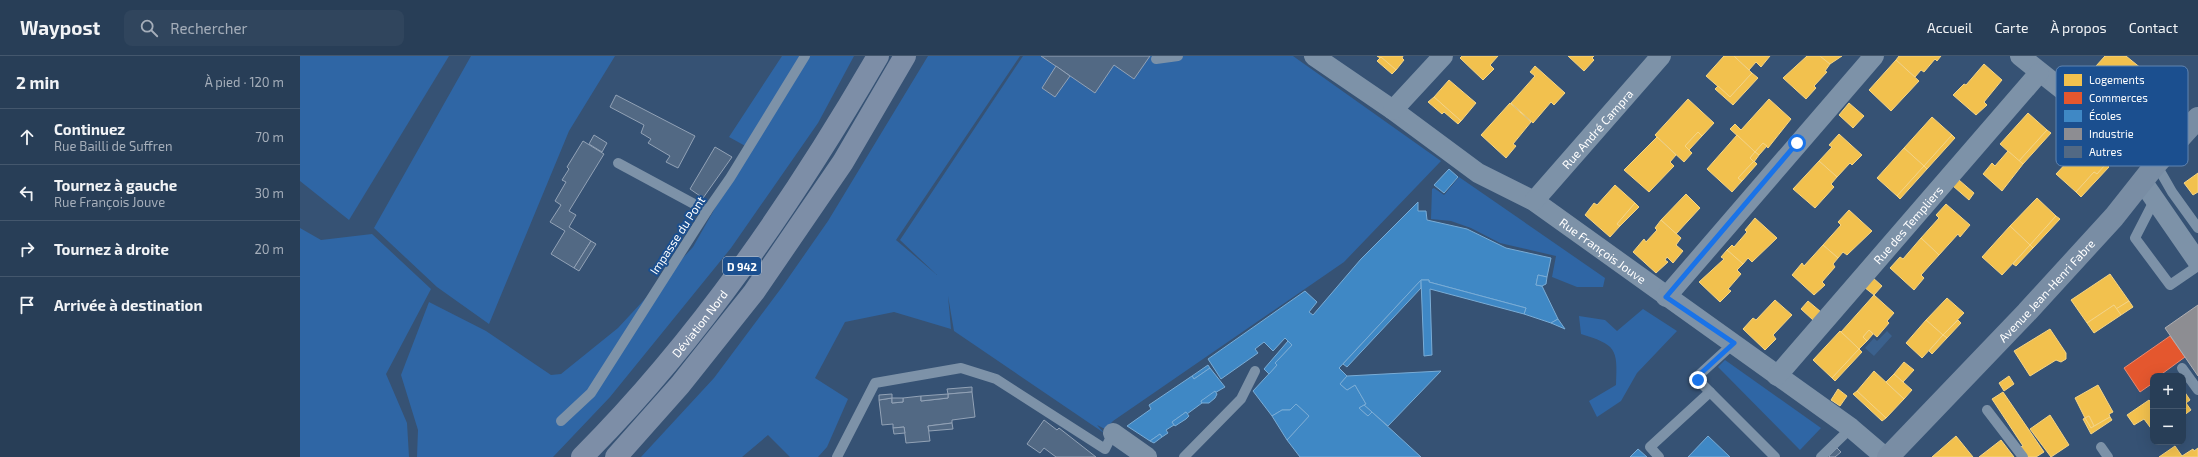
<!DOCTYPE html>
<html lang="fr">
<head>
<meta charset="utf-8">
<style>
  :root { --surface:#283e57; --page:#30455d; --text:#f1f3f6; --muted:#a5aeba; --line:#44576d }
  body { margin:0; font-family:"Exo 2",sans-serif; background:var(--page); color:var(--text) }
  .controls { position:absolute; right:12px; bottom:12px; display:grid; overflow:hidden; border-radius:8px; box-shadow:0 4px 16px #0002 }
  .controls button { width:36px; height:36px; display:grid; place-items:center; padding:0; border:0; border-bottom:1px solid var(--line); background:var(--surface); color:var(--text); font:20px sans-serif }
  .stop { position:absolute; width:12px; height:12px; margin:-9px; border:3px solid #1a73e8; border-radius:50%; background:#fff }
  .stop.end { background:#1a73e8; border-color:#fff; box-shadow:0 1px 4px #0008 }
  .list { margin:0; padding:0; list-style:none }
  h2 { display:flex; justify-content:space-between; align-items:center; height:52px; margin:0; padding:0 16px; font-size:17px }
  h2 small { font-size:13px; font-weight:400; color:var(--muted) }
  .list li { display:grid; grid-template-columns:26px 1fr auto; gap:12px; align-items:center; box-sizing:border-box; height:56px; padding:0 16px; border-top:1px solid var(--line) }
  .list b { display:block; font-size:15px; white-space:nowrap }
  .list p { margin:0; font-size:13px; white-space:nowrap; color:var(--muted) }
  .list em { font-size:13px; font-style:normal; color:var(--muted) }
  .icon { flex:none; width:22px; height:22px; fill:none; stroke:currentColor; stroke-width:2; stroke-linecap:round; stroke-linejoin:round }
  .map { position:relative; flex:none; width:1898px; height:401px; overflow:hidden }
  header { display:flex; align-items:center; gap:24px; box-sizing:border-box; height:56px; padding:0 20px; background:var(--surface); border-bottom:1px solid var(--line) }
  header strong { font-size:19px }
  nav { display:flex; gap:22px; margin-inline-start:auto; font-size:14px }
  .search { width:280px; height:36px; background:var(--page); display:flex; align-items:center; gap:10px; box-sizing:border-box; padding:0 14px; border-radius:8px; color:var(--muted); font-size:15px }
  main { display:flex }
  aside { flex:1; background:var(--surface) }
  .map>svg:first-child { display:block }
  .green { fill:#2f66a5 }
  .water { fill:#3b618d }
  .homes { fill:#f2c14e; stroke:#f6d483 }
  .shops { fill:#e4572e; stroke:#ec896d }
  .schools { fill:#3f88c5; stroke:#79acd6 }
  .industry { fill:#8d8d92; stroke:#afafb3 }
  .building { fill:#526984; stroke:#92a2b6 }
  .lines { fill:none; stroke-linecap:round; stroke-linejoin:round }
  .lane { stroke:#7d92a8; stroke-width:10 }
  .street { stroke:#7d92a8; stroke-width:20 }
  .secondary { stroke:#798da4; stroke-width:22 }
  .primary { stroke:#7d8ea7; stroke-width:22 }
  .route { stroke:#1a73e8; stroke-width:5 }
  .labels { text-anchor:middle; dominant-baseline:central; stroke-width:4; stroke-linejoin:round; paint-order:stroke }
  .shield { fill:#1b4f8f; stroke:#bbcadd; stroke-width:1 }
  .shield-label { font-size:11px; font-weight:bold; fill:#fff }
  .street-label { font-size:12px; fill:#fff; stroke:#1b4f8f }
  .key { fill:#1b4f8f; stroke:#5f84b1; stroke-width:1 }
  .key-label { font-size:11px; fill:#fff }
</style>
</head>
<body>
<header>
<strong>Waypost</strong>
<div class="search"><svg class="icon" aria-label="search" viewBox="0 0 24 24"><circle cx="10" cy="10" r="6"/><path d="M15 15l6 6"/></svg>Rechercher</div>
<nav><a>Accueil</a><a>Carte</a><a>À propos</a><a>Contact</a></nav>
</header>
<main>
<aside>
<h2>2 min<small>À pied · 120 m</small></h2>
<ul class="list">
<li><svg class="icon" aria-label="ahead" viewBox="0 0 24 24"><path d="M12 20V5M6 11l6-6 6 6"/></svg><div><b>Continuez</b><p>Rue Bailli de Suffren</p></div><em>70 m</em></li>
<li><svg class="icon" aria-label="left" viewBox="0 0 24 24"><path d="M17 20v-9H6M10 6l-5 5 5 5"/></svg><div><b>Tournez à gauche</b><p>Rue François Jouve</p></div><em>30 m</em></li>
<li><svg class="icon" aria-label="right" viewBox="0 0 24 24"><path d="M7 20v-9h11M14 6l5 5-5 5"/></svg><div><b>Tournez à droite</b></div><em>20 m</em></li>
<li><svg class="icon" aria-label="arrive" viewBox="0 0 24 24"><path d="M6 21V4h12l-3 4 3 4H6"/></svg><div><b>Arrivée à destination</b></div></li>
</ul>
</aside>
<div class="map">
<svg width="1898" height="401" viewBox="0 0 1898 401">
  <rect width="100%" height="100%" fill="#365274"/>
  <g class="green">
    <path d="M0,0H149L49,164L0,125Z"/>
    <path d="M171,0H315L269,75L189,268L137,231L74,172Z"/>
    <path d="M482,0H554L518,67L431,192L310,341L253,401H117L118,374L101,319L129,246L186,275L251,319L261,318L318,272L393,191L449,92L429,81Z"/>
    <path d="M628,0H720L596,184L637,219L600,184L723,0H993L1141,105L1044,206L813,365L805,373L797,369L804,377L654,275L648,240L651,273L594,256L545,266L515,322L548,343L527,391L518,401H490L468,379L442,401H341L414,322L482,231L528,165Z"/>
    <path d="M1159,121L1305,222L1303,231H1277L1252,221L1256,200L1200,187L1171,172L1151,165L1131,163L1132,133L1134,132L1144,139Z"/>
    <path d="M0,172L21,184L72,178L131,233L86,318L107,367L109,401H0Z"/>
    <path d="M1343,253L1377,275L1337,317L1321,345L1297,361L1289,345L1316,329C1318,292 1316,289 1281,278L1279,260L1305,264L1317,275Z"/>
    <path d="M1425,304L1521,372L1500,394L1418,311Z"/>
  </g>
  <path class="water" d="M1587,275L1592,280L1574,300L1565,292L1574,282L1577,285Z"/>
  <g class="homes">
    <path d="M1077,0H1103L1102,2L1104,4L1096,14L1081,1L1080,2Z"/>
    <path d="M1162,0H1198L1190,9L1194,13L1183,24L1160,2Z"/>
    <path d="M1268,0H1294L1292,2L1294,4L1284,15Z"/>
    <path d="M1424,0H1434L1452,17L1430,41L1406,20Z"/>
    <path d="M1434,0H1470L1461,11L1456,6L1449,14Z"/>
    <path d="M1507,0H1520L1530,8L1525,15L1527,16L1514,30L1516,32L1506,43L1483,22Z"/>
    <path d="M1520,0H1542L1530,8Z"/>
    <path d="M1599,0H1641L1637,5L1635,3L1624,16L1621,14L1615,21L1596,4Z"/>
    <path d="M1805,0H1826L1842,13L1826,31L1807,15L1804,18L1796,10Z"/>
    <path d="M1081,1L1096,14L1092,18L1077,5Z"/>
    <path d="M1596,4L1619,25L1591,55L1569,34Z"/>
    <path d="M1684,8L1702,24L1684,46L1687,49L1676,59L1653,39L1664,28L1666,29Z"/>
    <path d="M1235,10L1265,37L1254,49L1251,46L1233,67L1211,47L1235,20L1230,16Z"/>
    <path d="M1452,17L1458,22L1433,49L1415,33L1418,30L1430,41Z"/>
    <path d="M1149,24L1176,47L1161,65L1134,41Z"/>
    <path d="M1134,41L1161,65L1158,68L1144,56L1142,58L1128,46Z"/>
    <path d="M1388,43L1414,67L1402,80L1398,76L1385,90L1392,97L1384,106L1355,79Z"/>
    <path d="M1469,43L1491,63L1468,92L1463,87L1455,96L1430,73L1435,68L1441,74Z"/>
    <path d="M1210,47L1231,66L1213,88L1216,90L1206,102L1181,79Z"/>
    <path d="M1549,47L1564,60L1553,72L1539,59Z"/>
    <path d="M1728,57L1747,74L1719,105L1700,88Z"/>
    <path d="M1632,61L1652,79L1624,110L1604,92Z"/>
    <path d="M1747,74L1751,77L1723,108L1719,105Z"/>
    <path d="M1398,76L1402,80L1389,94L1385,90Z"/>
    <path d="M1539,78L1562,99L1552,109L1550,107L1537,121L1519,105L1532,91L1529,89Z"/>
    <path d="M1437,79L1455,96L1450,102L1454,105L1438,122L1442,125L1432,136L1407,113Z"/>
    <path d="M1652,79L1655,82L1627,113L1624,110Z"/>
    <path d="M1357,81L1376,99L1370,106L1374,110L1349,136L1324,114Z"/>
    <path d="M1463,87L1467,90L1459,99L1455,96Z"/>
    <path d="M1784,88L1806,108L1797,118L1794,116L1776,136L1756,118Z"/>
    <path d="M1604,92L1624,110L1597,140L1577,122Z"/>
    <path d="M1708,95L1723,108L1702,135L1683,118L1692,107L1695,110Z"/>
    <path d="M1455,96L1459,99L1454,106L1450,102Z"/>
    <path d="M1454,105L1457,108L1442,125L1438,122Z"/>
    <path d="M1519,105L1537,121L1531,128L1534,131L1515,152L1493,133Z"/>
    <path d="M1806,108L1809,111L1781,141L1776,136L1794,116L1797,118Z"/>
    <path d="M1624,110L1627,113L1600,143L1597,140Z"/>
    <path d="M1898,117V136L1893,139L1884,127Z"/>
    <path d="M1659,124L1674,137L1669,144L1653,130Z"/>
    <path d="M1315,129L1335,147L1317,168L1320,170L1310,181L1285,159L1294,147L1297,149Z"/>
    <path d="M1386,138L1400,152L1376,178L1361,164Z"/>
    <path d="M1737,142L1756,160L1730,189L1710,170Z"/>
    <path d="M1335,147L1339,151L1320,170L1317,168Z"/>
    <path d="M1646,148L1670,169L1660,181L1658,178L1639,199L1621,182L1639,162L1636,159Z"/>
    <path d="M1549,154L1572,175L1547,199L1543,196L1538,202L1523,189L1541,169L1538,166Z"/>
    <path d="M1756,160L1760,163L1733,192L1730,189Z"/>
    <path d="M1455,162L1477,182L1452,206L1448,202L1443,208L1427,194L1432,189L1434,191L1447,176L1445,174Z"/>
    <path d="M1361,164L1381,182L1376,189L1383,195L1373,207L1367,201L1365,204L1368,206L1356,217L1333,196L1344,183L1346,186L1357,174L1355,172Z"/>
    <path d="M1710,170L1730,189L1702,219L1682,201Z"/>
    <path d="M1621,182L1639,199L1621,219L1624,222L1614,234L1590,212L1600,201L1603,203Z"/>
    <path d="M1523,189L1538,202L1533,208L1535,211L1522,226L1525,229L1514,239L1492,219L1502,207L1504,210Z"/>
    <path d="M1730,189L1733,192L1716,210L1713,208Z"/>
    <path d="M1427,194L1443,208L1437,214L1441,218L1428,233L1431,235L1420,246L1399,226L1424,203L1421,201Z"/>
    <path d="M1810,218L1829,245L1816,253L1814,249L1787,267L1771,244Z"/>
    <path d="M1572,221L1582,230L1574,239L1564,231Z"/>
    <path d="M1574,239L1594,257L1587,265L1589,267L1577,281L1569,274L1563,281L1567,285L1559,293L1541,276Z"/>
    <path d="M1647,242L1664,257L1643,279L1626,264Z"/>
    <path d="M1475,244L1492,259L1473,279L1476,283L1465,294L1443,273L1453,262L1456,264Z"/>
    <path d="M1508,245L1521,256L1513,264L1501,253Z"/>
    <path d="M1829,245L1833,251L1821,259L1816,253Z"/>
    <path d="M1814,249L1821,259L1794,277L1787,267Z"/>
    <path d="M1626,264L1643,279L1622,302L1606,287Z"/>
    <path d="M1658,264L1661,267L1647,282L1643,279Z"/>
    <path d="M1750,273L1766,297V303L1761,306L1756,304L1730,320L1714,295Z"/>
    <path d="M1569,274L1573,278L1567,285L1563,281Z"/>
    <path d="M1540,275L1559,293L1532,322L1513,304Z"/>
    <path d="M1643,279L1647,282L1632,298L1629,295Z"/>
    <path d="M1559,293L1562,296L1535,325L1532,322Z"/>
    <path d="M1604,306L1614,314L1603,326L1594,318Z"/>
    <path d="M1574,315L1604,343L1586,362L1557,335Z"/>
    <path d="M1594,318L1612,334L1604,343L1586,326Z"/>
    <path d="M1709,320L1714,328L1704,335L1699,327Z"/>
    <path d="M1798,329L1813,356L1809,358L1810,361L1794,370L1789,360L1785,362L1775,342Z"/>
    <path d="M1538,333L1547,340L1540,350L1531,344Z"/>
    <path d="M1557,335L1586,362L1582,365L1553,338Z"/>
    <path d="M1884,335L1890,344L1886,347L1891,354L1883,360Z"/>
    <path d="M1703,336L1744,396L1736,401H1728L1720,391L1723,390L1692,343Z"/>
    <path d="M1849,344L1853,349V375L1844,363L1834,369L1827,359Z"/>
    <path d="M1750,359L1769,389L1751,401L1730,373Z"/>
    <path d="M1789,360L1794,370L1791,372L1785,362Z"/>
    <path d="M1810,361L1812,364L1791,378L1783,363L1785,362L1791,372Z"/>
    <path d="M1656,380L1673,401H1632Z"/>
    <path d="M1701,384L1714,401H1679Z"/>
    <path d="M1875,390L1882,400L1893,393L1894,395L1898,392V401H1859Z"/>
  </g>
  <path class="shops" d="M1870,280L1885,301L1859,320H1853V327L1840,336L1824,312Z"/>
  <g class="schools">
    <path d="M1149,113L1158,121L1144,137L1134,129Z"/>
    <path d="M1118,146V155H1126L1127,164L1167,173L1206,192L1251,202L1247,221L1238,219L1236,229L1242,230L1258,263L1251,267L1224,258L1226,252L1129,226V224H1121L1039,312L1047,320L1040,328L1047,334L1055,329L1066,348L1059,352L1068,360L1072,356L1121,401H1000L987,384L1009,360L996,348L990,354H982L972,360L953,335L977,309L975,307L992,289L985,282L973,295L964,286L955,293L958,297L921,323L908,303L1005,235L1017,246L1009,256L1013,259L1061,203Z"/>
    <path d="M1238,219L1247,221L1246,228L1242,230L1236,229Z"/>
    <path d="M1121,224V232L1047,311L1043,308Z"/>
    <path d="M1121,224H1129V226L1226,252L1224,258L1130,233L1132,299L1124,300Z"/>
    <path d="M1258,263L1265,273L1251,267Z"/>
    <path d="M988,285L992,289L975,307L977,309L969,318L964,313Z"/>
    <path d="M908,309L910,312L894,323L892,320Z"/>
    <path d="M910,312L925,331L901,345L902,347L887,358L886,356L872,366L874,369L866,374L868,377L862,381L860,378L850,385L827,370L851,353L849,349L892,320L894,323Z"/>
    <path d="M1141,315L1088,370L1064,349L1066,348L1055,329L1047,334L1040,328L1047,320Z"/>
    <path d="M915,335L917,338L915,342L909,347H902L901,345Z"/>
    <path d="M996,348L1009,360L987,384L972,360L982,354H990Z"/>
    <path d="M1064,349L1072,356L1068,360L1059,352Z"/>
    <path d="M886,356L889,360L886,363L875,370L872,366Z"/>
    <path d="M860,378L862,381L854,387L850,385Z"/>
    <path d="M1408,380L1430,401H1388Z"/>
    <path d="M1338,393L1347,401H1330Z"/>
  </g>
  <path class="industry" d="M1898,249V320L1865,272Z"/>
  <g class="building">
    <path d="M741,0H850L834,23L814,9L795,37Z"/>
    <path d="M756,10L770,20L755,41L742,32Z"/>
    <path d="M316,39L395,80L378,112L366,106L370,100L348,87L351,83L341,77L344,69L310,51Z"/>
    <path d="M294,79L307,87L302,96L289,88Z"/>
    <path d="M283,85L304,98L269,155L276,159L269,171L291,185L274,212L251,198L265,175L250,166L261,149L255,145L266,126L262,124L269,113L267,111Z"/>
    <path d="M415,91L432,101L403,142L390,133Z"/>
    <path d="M291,185L296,188L279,215L274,212Z"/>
    <path d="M672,331V336L648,338L647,333Z"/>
    <path d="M672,336L675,361L652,364V367L628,370L630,385L606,387L604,371L593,372V368L582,369L579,344L592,342V347L603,346V342L621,340V345L648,342V338Z"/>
    <path d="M592,338V342L579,344V339Z"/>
    <path d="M648,338V342L621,345V340Z"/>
    <path d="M592,342H603V346L592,347Z"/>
    <path d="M744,364L757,374L759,372L796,401H756L744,392L740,397L727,388Z"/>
    <path d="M652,367L653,373L629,375L628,370Z"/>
    <path d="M604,371L605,377L594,378L593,372Z"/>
    <path d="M1537,392L1541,396L1535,401H1530L1529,400Z"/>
  </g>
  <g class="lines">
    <g class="lane">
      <path d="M856,3L878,0"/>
      <path d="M318,107L407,155"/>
      <path d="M1856,108L1872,136L1898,172"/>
      <path d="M1855,143L1835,182L1870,229L1898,210"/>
      <path d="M1434,287L1399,319L1398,324L1475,401"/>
      <path d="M1882,312L1898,334"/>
      <path d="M1687,354L1723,401"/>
      <path d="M261,365L291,337L407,155L430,122L505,0"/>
      <path d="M1801,391L1808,401"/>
      <path d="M537,401L575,327L661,312L696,323L805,393L813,377"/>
      <path d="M884,401L941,343L955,315"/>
      <path d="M1359,401L1350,391L1410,336"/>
      <path d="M1521,401L1551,372"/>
    </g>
    <g class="street">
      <path id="s1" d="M1014,0L1093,54L1178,117L1234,145L1551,372L1585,401"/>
      <path d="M1720,0L1856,108"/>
      <path d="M1093,54L1143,0"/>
      <path d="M1842,125L1898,206"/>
      <path id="s2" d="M1234,145L1361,0"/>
      <path d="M1366,241L1574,0"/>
      <path id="s3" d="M1477,320L1739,17"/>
      <path d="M813,377L847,401"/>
    </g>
    <path class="secondary" id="s4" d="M1588,401L1727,256L1814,161L1856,108L1898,62"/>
    <g class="primary">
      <path id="s5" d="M282,401C399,284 495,143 578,0"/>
      <path d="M316,401L380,329L454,236L543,106L605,0"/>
    </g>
  </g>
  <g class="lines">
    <path class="route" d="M1398,324L1399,319L1434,287L1366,241L1497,87"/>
  </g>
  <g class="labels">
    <rect class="shield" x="423" y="201" width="38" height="18" rx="3"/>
    <g class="shield-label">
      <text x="442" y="210">D 942</text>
    </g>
    <g class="street-label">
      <text stroke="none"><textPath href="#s2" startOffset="96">Rue André Campra</textPath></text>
      <text stroke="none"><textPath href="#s3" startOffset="200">Rue des Templiers</textPath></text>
      <text transform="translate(377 179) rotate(-57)">Impasse du Pont</text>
      <text stroke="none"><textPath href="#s1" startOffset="349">Rue François Jouve</textPath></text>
      <text stroke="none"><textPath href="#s4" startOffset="230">Avenue Jean-Henri Fabre</textPath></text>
      <text stroke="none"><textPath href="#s5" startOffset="178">Déviation Nord</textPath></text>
    </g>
  </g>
  <rect x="1756" y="10" width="132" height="100" rx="6" class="key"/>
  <rect x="1764" y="18" width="18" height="12" fill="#f2c14e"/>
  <rect x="1764" y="36" width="18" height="12" fill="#e4572e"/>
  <rect x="1764" y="54" width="18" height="12" fill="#3f88c5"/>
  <rect x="1764" y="72" width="18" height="12" fill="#8d8d92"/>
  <rect x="1764" y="90" width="18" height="12" fill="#526984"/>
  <g class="key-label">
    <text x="1789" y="28">Logements</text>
    <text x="1789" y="46">Commerces</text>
    <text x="1789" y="64">Écoles</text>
    <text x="1789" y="82">Industrie</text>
    <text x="1789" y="100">Autres</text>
  </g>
</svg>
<div class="controls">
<button>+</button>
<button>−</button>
</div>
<div class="stop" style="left:1497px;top:87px"></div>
<div class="stop end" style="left:1398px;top:324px"></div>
</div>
</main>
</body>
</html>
